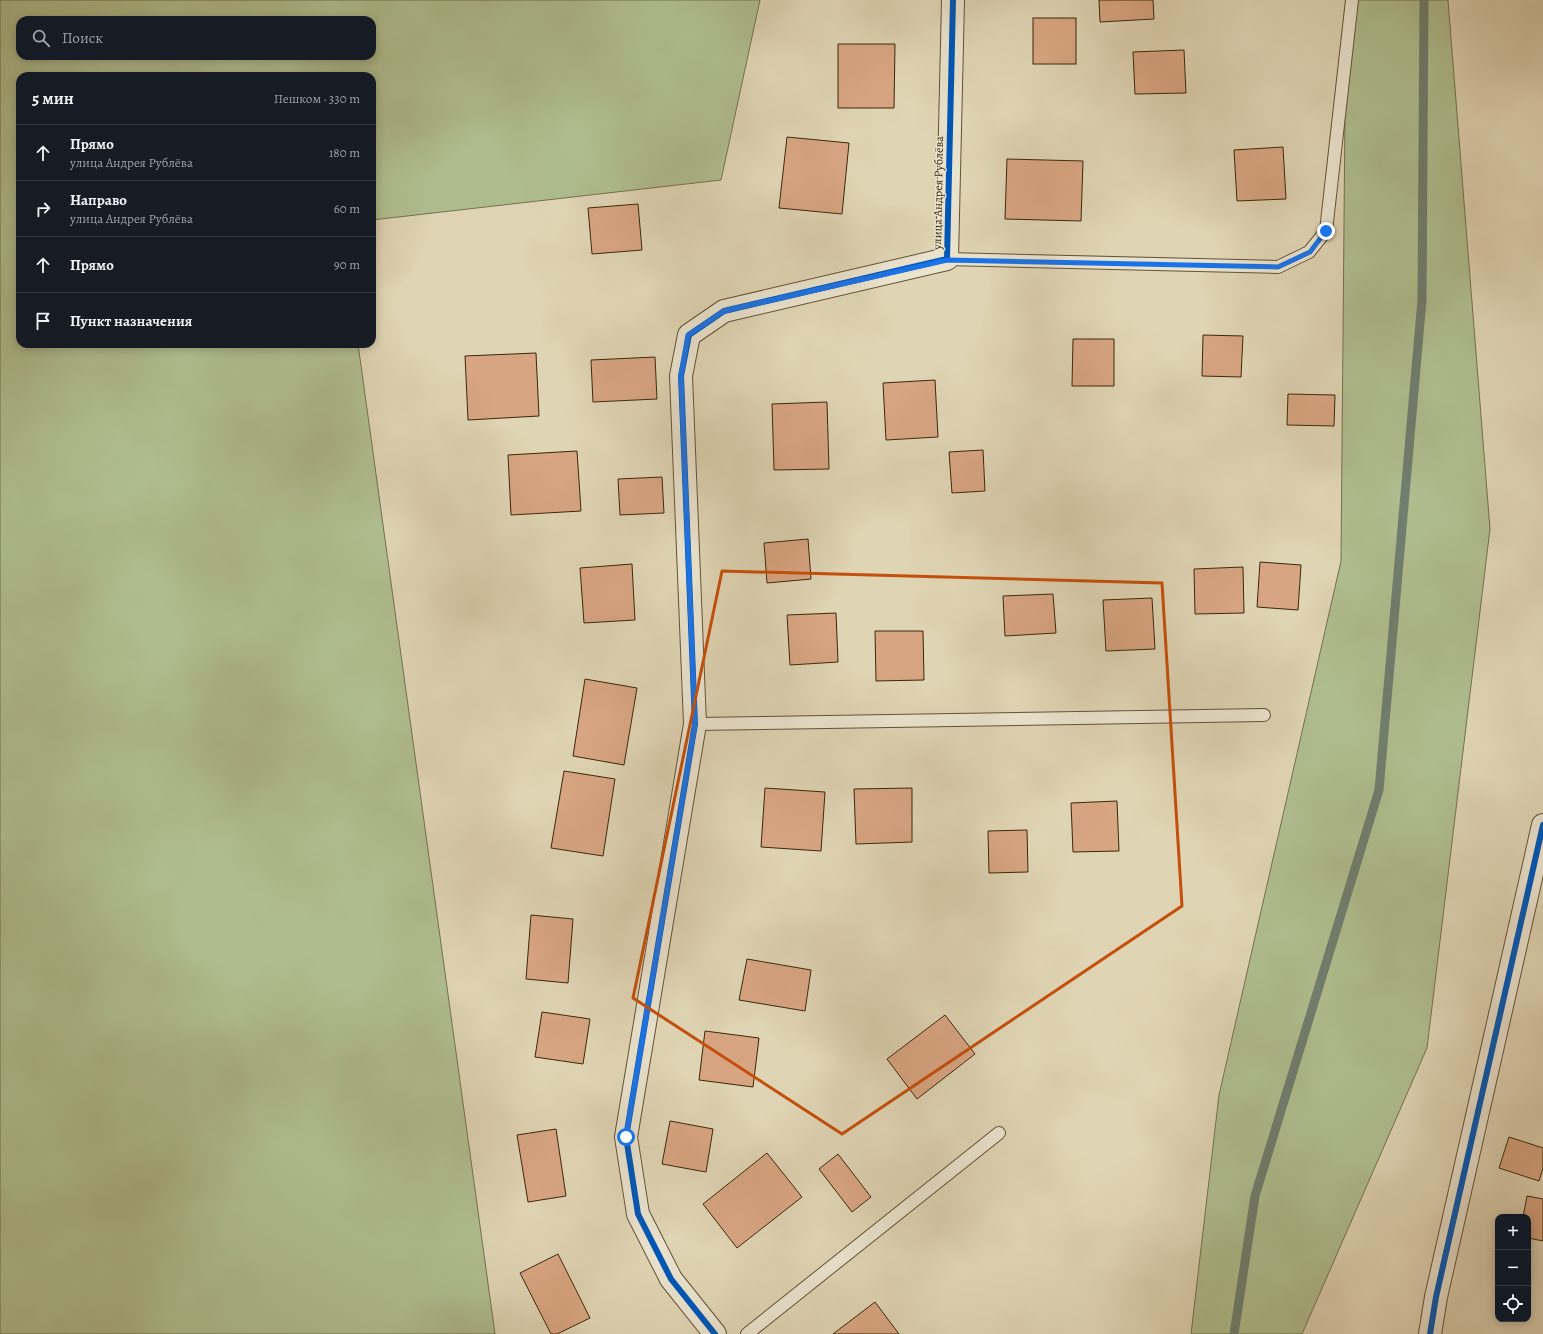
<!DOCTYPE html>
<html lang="ru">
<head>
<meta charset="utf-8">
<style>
  :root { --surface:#171b24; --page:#20242c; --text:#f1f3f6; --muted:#9ea1a6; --line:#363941 }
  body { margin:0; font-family:Alegreya,serif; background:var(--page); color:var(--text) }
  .controls { position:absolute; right:12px; bottom:12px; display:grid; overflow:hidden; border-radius:8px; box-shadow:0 2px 10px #0003 }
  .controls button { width:36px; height:36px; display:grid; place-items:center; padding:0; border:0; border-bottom:1px solid var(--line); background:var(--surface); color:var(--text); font:20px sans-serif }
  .stop { position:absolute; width:12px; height:12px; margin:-9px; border:3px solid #1a73e8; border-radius:50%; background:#fff }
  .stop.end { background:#1a73e8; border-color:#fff; box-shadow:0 1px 4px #0008 }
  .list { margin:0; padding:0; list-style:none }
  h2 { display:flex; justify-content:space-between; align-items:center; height:52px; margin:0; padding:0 16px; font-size:17px }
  h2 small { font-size:13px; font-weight:400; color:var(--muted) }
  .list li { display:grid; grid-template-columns:26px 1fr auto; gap:12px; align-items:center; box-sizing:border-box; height:56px; padding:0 16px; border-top:1px solid var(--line) }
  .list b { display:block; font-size:15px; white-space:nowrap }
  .list p { margin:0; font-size:13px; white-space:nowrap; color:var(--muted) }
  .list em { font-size:13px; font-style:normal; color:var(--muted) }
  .icon { flex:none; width:22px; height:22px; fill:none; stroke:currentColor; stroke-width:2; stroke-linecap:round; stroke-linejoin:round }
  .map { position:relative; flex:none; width:1543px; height:1334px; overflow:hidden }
  .search { position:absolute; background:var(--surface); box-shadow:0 2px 10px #0003; left:16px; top:16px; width:360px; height:44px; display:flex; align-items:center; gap:10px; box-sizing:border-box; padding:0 14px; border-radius:12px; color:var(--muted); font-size:15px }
  .panel { position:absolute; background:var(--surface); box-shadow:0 2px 10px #0003; left:16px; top:72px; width:360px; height:276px; border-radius:12px }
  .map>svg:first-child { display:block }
  .green { fill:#afbd8e; stroke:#75724c; fill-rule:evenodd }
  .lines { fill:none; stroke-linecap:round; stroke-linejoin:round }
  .stream { stroke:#707e6f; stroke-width:9 }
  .building { fill:#d8a582; stroke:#3b280b }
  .lane-casing { stroke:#645335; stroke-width:14 }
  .street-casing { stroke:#645335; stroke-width:24 }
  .lane { stroke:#eae3ce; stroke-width:12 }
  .street { stroke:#eae3ce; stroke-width:22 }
  .cycleway-casing { stroke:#eae3ce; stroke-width:8 }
  .cycleway { stroke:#0057b8; stroke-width:6 }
  .route { stroke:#1a73e8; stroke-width:5 }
  .marked { fill:none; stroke:#c54f0c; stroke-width:3; stroke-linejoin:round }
  .labels { text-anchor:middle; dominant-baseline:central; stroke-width:3; stroke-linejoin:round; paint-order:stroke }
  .street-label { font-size:12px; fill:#3b280b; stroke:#eae3ce }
</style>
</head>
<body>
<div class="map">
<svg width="1543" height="1334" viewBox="0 0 1543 1334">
  <rect width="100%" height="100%" fill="#dfd4b3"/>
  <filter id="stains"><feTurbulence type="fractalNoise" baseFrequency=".005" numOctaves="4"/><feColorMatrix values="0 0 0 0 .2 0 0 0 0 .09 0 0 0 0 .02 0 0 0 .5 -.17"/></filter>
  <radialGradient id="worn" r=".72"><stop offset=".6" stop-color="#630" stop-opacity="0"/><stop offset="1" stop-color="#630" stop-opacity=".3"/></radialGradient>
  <g class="green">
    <path d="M0,0H760L721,180L372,220V76H20V344H358L495,1334H0ZM20,20H372V56H20Z"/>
    <path d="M1346,0H1448L1490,529L1427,1048L1302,1334H1191L1219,1095L1341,561Z"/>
  </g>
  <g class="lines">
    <path class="stream" d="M1234,1334L1255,1196L1379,790L1422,300L1424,0"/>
  </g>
  <g class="building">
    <path d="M1099,0H1153L1154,19L1100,22Z"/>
    <rect x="1033" y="18" width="43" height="46"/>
    <path d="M838,44H895L894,108H838Z"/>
    <path d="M1184,50L1186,93L1135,94L1133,52Z"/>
    <path d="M787,137L849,143L842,214L779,208Z"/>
    <path d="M1283,147L1286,199L1237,201L1234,150Z"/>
    <path d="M1007,159L1083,161L1081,221L1005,219Z"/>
    <path d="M638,204L642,250L592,254L588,208Z"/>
    <path d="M1203,335L1243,336L1241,377L1202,376Z"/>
    <path d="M1073,339H1114V386H1072Z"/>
    <path d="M536,353L539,416L468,420L465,356Z"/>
    <path d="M655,357L657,399L593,402L591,360Z"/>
    <path d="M935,380L938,437L886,440L883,383Z"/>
    <path d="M1288,394L1335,395L1334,426L1287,425Z"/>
    <path d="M827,402L829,469L774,470L772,404Z"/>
    <path d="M983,450L985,491L952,493L949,452Z"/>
    <path d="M577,451L581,511L511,515L508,455Z"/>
    <path d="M662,477L664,513L620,515L618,479Z"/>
    <path d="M808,539L811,579L767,583L764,543Z"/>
    <path d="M1260,562L1301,565L1298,610L1257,607Z"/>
    <path d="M632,564L635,620L584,623L580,568Z"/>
    <path d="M1243,567L1244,613L1195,614L1194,569Z"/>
    <path d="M1053,594L1056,633L1005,636L1003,596Z"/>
    <path d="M1152,598L1155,649L1106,651L1103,600Z"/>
    <path d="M836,613L838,662L790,665L787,615Z"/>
    <path d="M875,631H923L924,680L876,681Z"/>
    <path d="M585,679L637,688L624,765L573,756Z"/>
    <path d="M564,771L615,779L603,856L551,848Z"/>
    <path d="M765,788L825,792L821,851L761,847Z"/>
    <path d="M912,788V842L856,844L854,789Z"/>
    <path d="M1117,801L1119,851L1073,852L1071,803Z"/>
    <path d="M1027,830L1028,872L989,873L988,831Z"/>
    <path d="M531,915L573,919L568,983L526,979Z"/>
    <path d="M747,959L811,970L805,1011L739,1000Z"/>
    <path d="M542,1012L590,1019L583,1064L535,1057Z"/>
    <path d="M945,1015L975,1054L917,1099L887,1059Z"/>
    <path d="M705,1031L759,1038L753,1087L699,1080Z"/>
    <path d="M670,1121L713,1129L706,1172L662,1164Z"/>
    <path d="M556,1129L566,1196L528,1202L517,1135Z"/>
    <path d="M1509,1137L1543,1148V1168L1539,1181L1499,1168Z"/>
    <path d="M767,1153L802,1197L737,1248L703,1204Z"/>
    <path d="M838,1154L871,1197L852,1212L819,1169Z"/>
    <path d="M1527,1196L1543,1199V1241L1528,1238V1217H1523Z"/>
    <path d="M558,1254L590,1318L557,1334H551L520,1273Z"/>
    <path d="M875,1302L899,1334H833Z"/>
  </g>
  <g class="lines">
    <defs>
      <g id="lane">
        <path d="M947,259L1278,267L1309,252L1326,231L1352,0"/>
        <path d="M695,724L1264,715"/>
        <path d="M747,1334L999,1133"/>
      </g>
      <g id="street">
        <path d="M715,1334L671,1279L638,1214L626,1137L695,724L681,376L689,335L724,311L947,259L953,0"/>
        <path d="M1430,1334L1436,1297L1543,825"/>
      </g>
    </defs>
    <use href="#lane" class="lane-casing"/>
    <use href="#street" class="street-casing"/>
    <use href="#lane" class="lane"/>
    <use href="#street" class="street"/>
    <defs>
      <g id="cycleway">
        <path d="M715,1334L671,1279L638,1214L626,1137L695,724L681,376L689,335L724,311L947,259L953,0"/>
        <path d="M1430,1334L1436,1297L1543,825"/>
      </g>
    </defs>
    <use href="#cycleway" class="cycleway-casing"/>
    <use href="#cycleway" class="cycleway"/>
  </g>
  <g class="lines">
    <path class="route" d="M626,1137L695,724L681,376L688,335L724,311L947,260L1278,267L1310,252L1326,231"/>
  </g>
  <path class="marked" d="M722,571L1162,583L1182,906L842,1134L633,998Z"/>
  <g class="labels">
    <g class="street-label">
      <text transform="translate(938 193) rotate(-89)">улица Андрея Рублёва</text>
    </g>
  </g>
  <rect width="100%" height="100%" filter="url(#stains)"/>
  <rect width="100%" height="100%" fill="url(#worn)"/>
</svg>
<div class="controls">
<button>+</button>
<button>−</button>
<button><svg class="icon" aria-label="locate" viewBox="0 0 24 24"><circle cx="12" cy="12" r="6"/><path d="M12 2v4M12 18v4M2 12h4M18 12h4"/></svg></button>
</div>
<div class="stop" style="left:626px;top:1137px"></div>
<div class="stop end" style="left:1326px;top:231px"></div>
<div class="search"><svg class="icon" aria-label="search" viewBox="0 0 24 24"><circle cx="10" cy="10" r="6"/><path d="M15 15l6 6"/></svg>Поиск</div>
<section class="panel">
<h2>5 мин<small>Пешком · 330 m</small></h2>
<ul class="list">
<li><svg class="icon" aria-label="ahead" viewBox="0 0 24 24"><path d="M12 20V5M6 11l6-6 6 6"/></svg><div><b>Прямо</b><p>улица Андрея Рублёва</p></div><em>180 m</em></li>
<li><svg class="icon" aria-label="right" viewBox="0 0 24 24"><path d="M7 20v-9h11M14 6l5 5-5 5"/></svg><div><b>Направо</b><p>улица Андрея Рублёва</p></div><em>60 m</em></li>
<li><svg class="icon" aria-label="ahead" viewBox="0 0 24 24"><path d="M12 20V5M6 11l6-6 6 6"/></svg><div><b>Прямо</b></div><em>90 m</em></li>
<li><svg class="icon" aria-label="arrive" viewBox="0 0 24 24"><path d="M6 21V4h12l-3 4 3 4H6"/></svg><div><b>Пункт назначения</b></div></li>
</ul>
</section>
</div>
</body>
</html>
